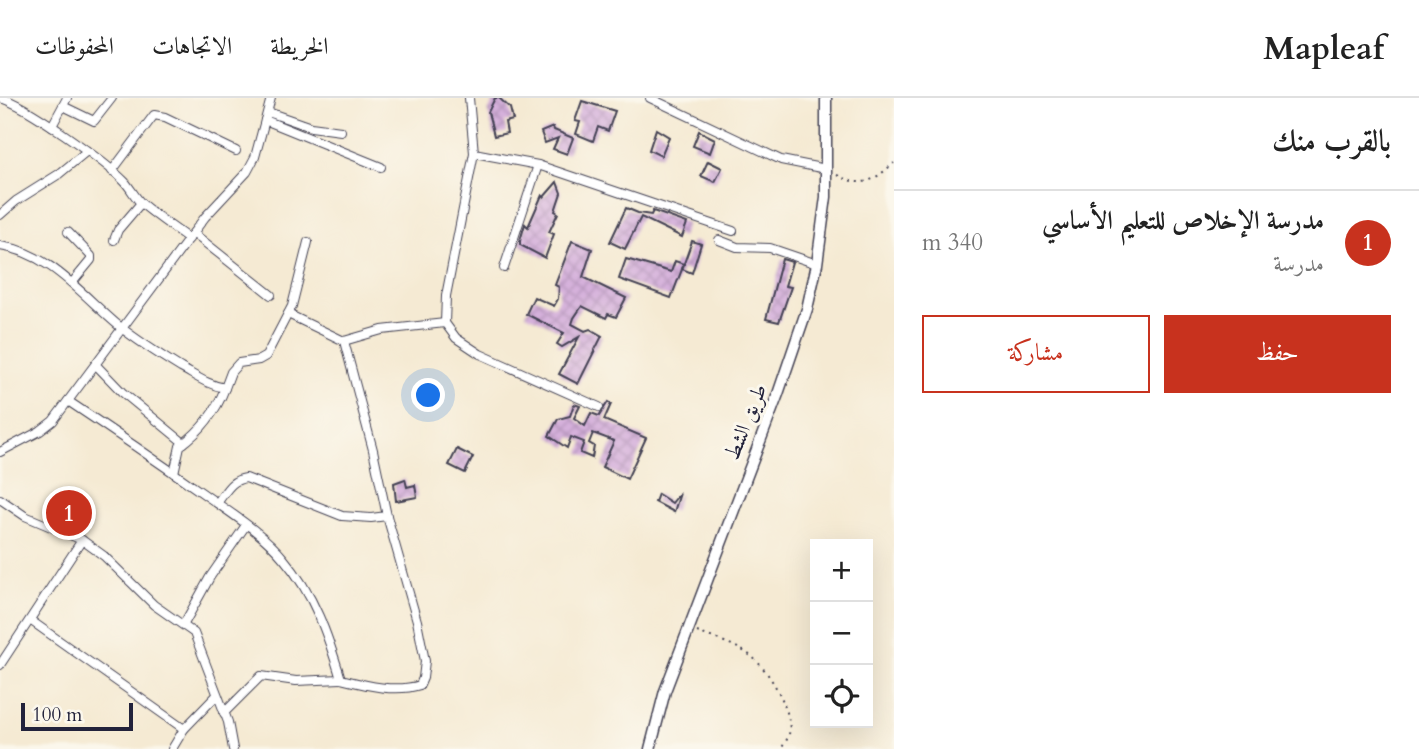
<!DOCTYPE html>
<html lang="ar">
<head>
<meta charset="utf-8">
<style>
  :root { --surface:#fff; --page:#f2f2f2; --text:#222; --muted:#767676; --line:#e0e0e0; --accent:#c8321e }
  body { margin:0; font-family:Cardo,Amiri,serif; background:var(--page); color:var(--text); direction:rtl }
  .controls { position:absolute; right:21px; bottom:21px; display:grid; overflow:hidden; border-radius:0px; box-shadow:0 7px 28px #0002 }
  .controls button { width:63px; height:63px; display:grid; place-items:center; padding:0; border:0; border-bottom:2px solid var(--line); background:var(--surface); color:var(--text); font:35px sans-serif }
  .scale { position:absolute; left:21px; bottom:18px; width:112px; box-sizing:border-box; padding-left:7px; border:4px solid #22223b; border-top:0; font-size:19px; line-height:24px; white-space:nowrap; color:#22223b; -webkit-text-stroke:5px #fbf7ec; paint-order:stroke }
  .you { position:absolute; left:429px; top:298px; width:24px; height:24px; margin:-18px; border:5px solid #fff; border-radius:50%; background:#1a73e8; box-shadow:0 0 0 10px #1a73e833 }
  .badge { display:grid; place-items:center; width:46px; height:46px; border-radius:50%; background:var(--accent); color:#fff; font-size:23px; font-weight:700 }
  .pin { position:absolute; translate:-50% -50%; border:4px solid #fff; box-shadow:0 2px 7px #0006 }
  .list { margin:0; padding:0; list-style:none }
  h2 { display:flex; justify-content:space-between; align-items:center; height:91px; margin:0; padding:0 28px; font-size:30px }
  h2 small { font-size:23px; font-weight:400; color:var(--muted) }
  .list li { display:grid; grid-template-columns:46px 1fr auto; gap:21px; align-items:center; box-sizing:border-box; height:105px; padding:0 28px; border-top:2px solid var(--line) }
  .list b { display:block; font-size:26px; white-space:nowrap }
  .list p { margin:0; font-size:23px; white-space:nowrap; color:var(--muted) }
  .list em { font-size:23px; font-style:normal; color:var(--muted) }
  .actions { display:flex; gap:14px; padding:21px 28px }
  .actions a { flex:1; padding:16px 0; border:2px solid var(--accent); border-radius:0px; text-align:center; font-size:24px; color:var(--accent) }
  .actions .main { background:var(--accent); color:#fff }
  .icon { flex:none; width:38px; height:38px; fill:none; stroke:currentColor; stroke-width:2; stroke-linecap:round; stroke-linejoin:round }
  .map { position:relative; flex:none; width:894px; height:651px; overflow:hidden; direction:ltr }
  header { display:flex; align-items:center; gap:42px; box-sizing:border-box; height:98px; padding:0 35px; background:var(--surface); border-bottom:2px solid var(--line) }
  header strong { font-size:33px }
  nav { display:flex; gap:38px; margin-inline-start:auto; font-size:24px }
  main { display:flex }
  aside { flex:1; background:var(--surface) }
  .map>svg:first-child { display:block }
  .building { fill:url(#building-cross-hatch) }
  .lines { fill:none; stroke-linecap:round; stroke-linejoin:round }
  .street-casing { stroke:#424052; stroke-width:10 }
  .secondary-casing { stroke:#424052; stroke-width:13 }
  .path { stroke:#424052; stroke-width:2; stroke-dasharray:2 5; stroke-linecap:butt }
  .street { stroke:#fff; stroke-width:8 }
  .secondary { stroke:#fff; stroke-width:10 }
  .labels { text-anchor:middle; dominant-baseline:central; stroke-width:6; stroke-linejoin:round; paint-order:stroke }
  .street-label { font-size:21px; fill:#22223b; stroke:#fbf7ec }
</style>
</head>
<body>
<header>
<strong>Mapleaf</strong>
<nav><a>الخريطة</a><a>الاتجاهات</a><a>المحفوظات</a></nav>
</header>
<main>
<aside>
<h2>بالقرب منك<small></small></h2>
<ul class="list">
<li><span class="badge">1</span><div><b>مدرسة الإخلاص للتعليم الأساسي</b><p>مدرسة</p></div><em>340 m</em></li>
</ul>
<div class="actions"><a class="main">حفظ</a><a>مشاركة</a></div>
</aside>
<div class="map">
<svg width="894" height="651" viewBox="0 0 894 651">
  <defs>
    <pattern id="building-cross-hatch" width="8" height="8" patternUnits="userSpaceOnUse" patternTransform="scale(1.75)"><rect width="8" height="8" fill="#d5b0db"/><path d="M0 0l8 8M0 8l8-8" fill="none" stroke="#b797bd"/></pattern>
  </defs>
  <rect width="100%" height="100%" fill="#fbf7ec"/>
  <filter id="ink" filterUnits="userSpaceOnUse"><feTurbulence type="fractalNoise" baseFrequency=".0143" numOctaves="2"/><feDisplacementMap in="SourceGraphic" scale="14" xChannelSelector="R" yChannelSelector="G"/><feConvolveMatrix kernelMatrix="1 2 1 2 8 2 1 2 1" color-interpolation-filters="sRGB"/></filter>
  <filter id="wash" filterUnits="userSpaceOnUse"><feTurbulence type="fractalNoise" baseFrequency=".00686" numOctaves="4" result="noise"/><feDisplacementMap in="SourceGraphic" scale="28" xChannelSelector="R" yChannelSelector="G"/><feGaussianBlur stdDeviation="1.57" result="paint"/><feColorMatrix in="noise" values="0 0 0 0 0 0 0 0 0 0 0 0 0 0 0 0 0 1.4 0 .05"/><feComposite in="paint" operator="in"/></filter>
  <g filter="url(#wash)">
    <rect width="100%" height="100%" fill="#f5ead3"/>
    <g id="blocks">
      <g class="building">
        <path d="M495,0H499L510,10L513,22L505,24L507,35L494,38L488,14Z"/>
        <path d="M582,3L615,13L608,33L598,29L593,43L576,36L580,24L575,23Z"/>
        <path d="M553,29L554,32L573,40L567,56L553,51L558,40L545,45L541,34Z"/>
        <path d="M656,31L669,39L661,58L649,52Z"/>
        <path d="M699,33L715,41L710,55L693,48Z"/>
        <path d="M708,63L722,70L715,84L701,78Z"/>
        <path d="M557,84L561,95L555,113L558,115L549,134L554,136L545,160L520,147V143L525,126L528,129L542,97L544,99Z"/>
        <path d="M626,110L638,115L651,117L653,113L687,125L682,139L641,119L625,151L610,144Z"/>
        <path d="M572,143L592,151L583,179L626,200L616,219L608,216L606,220L582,208L574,220L572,226L585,233L590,231L602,238L578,286L559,276L579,239L562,249L557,246L564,235L526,216L534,199L554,208L558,201L559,189L555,187Z"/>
        <path d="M692,143L701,146L692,175L682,171Z"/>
        <path d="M626,161L671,174L675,163L684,166L671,200L619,181Z"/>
        <path d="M782,161L792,164L785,188L791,189L779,224L766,221Z"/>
        <path d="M608,304L611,306L604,322L646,340L627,381L602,369L614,343L593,335L589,345L594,348L592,360L580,355L584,344L571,339L567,350L549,338L558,321L570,318L574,306L580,308L574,320L585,328L591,315L599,318Z"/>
        <path d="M457,351L473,359L465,375L449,367Z"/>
        <path d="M405,381L407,389L415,387L417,399L396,403L394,385Z"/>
        <path d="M680,395L674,414L655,404L658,396L672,405Z"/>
      </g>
    </g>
  </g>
  <g filter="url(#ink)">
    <use href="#blocks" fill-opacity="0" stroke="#424052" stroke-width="2"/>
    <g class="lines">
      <defs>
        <g id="street">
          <path d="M0,0C24,5 107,65 125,84C131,91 135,99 141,105C156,118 173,129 189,141"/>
          <path d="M469,0L474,55L446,198L445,225L456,240L480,256L599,309"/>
          <path d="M650,0L781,62L826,71"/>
          <path d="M63,8L94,23L112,0"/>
          <path d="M268,14L311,29L341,33"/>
          <path d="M265,22L381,69"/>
          <path d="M52,28L67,0"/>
          <path d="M474,55L538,67L733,133"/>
          <path d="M112,73L154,17L165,19L236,53"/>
          <path d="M0,117L16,103L59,76L87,53"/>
          <path d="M68,134L91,158V162L72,185"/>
          <path d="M193,135L271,197"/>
          <path d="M114,142L118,132L141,105"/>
          <path d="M719,142L737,149L770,150L817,166"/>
          <path d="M0,148C49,154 83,198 119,228C138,243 160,257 181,270C196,278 208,287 225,290L231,274L239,265L259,262L266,258L292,208L308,144"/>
          <path d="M504,170L538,67"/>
          <path d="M288,216L344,243L382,232L445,225"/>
          <path d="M96,267L122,294L184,345"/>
          <path d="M68,303C113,333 157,363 201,394C229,414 262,434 284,461C314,496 328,538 341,581C365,587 395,595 420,587L423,580L425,563L417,523L387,418L373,352L344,243"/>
          <path d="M0,354L40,333L53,323L205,119L247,74L255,59L271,0"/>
          <path d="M174,375L180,348C201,333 216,314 225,290"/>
          <path d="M0,401L25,418L82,442L104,458L154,507L194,535L228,624L233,651"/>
          <path d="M217,405C226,394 230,382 246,380L342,418L371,420L387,418"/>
          <path d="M30,522L184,631L217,597"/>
          <path d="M184,526L210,479L246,427"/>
          <path d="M0,567L82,442"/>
          <path d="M224,615L261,578L296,583L341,581"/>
          <path d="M172,651L184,631"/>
        </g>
        <path id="secondary" d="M650,651L665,593L778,296L807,211L817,166L826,99V0"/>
      </defs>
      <use href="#street" class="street-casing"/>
      <use href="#secondary" class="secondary-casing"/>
      <g class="path">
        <path d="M837,77C863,91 873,83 894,65"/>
        <path d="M697,534C715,541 736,546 752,559C769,572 794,615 789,636C788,641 784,646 781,651"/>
      </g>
      <use href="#street" class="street"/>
      <use href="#secondary" class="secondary"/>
    </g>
  </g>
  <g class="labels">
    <g class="street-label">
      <text transform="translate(746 324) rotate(-68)">طريق الشط</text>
    </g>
  </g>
</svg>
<div class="controls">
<button>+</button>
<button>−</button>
<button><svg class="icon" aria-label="locate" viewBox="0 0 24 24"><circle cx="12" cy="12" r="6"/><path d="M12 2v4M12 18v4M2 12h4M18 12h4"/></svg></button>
</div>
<div class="scale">100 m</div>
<div class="you"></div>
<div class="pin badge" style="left:69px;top:415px">1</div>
</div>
</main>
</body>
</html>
